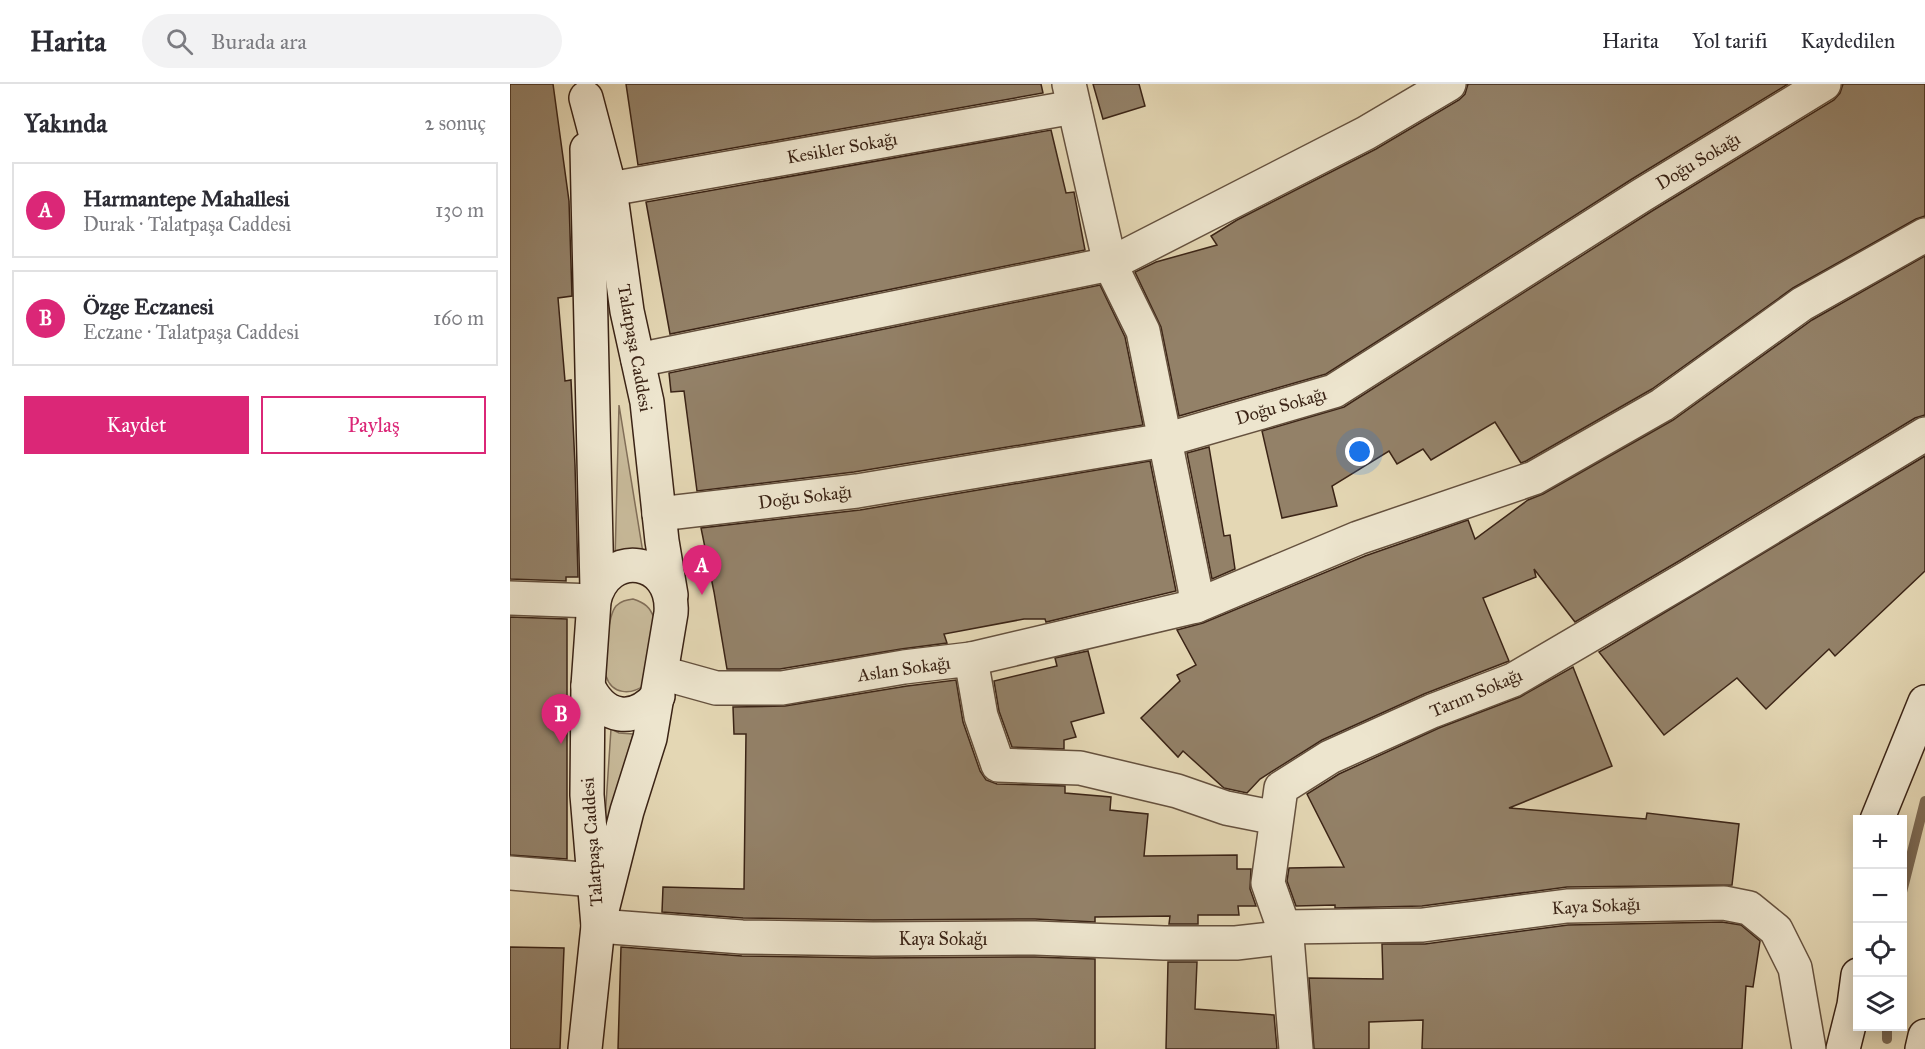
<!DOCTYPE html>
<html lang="tr">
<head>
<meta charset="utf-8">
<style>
  :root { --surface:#fff; --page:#f2f2f3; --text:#2b2b33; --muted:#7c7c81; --line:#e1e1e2; --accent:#db2777 }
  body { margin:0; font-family:"IM FELL Great Primer",serif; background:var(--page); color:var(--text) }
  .controls { position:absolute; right:18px; bottom:18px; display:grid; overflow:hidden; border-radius:0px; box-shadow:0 3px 15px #0003 }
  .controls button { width:54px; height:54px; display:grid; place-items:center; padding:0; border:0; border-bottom:2px solid var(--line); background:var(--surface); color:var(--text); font:30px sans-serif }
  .you { position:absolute; left:850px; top:368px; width:21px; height:21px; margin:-15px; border:4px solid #fff; border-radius:50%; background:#1a73e8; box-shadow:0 0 0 9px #1a73e833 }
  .badge { display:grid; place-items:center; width:39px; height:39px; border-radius:50%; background:var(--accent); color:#fff; font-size:20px; font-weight:700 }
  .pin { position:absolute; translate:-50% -50px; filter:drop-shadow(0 2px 3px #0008) }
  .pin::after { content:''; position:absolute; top:32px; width:21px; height:18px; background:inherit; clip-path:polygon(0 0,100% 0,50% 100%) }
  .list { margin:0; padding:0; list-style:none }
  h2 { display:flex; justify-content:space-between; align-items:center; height:78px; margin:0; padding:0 24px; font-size:26px }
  h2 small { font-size:20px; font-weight:400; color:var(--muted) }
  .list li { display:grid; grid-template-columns:39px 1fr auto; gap:18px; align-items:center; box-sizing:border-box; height:96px; margin:0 12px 12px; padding:0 12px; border:2px solid var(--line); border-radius:0px }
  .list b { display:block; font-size:22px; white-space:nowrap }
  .list p { margin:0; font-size:20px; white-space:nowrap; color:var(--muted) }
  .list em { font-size:20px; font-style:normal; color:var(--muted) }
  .actions { display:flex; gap:12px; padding:18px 24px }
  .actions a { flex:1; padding:14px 0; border:2px solid var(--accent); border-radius:0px; text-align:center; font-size:21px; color:var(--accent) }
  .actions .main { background:var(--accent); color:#fff }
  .icon { flex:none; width:33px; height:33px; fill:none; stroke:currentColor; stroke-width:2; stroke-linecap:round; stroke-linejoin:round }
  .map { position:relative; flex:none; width:1415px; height:965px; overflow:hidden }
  header { display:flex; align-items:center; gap:36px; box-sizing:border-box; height:84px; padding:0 30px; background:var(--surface); border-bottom:2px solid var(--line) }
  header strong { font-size:28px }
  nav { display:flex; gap:33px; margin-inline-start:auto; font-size:21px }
  .search { width:420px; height:54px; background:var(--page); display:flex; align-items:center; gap:15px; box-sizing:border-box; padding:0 21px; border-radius:33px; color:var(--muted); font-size:22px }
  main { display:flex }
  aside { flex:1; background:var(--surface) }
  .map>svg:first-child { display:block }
  .green { fill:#c7b999; stroke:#816e58; stroke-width:1.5 }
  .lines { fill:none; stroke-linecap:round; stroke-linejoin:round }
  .stream { stroke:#7e6b54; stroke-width:10 }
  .building { fill:#938168; stroke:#3b2416; stroke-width:1.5 }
  .minor-casing { stroke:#65513e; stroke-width:36 }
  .secondary-casing { stroke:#3b2416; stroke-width:36 }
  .minor { stroke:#ede5ce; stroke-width:33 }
  .secondary { stroke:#ede5ce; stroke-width:33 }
  .labels { text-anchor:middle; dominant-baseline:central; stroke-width:6; stroke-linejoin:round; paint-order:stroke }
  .street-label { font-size:18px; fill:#3b2416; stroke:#ede5ce }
</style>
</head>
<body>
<header>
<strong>Harita</strong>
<div class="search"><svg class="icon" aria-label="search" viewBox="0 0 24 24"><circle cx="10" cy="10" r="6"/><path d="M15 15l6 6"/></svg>Burada ara</div>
<nav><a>Harita</a><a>Yol tarifi</a><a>Kaydedilen</a></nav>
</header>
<main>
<aside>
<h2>Yakında<small>2 sonuç</small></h2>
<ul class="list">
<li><span class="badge">A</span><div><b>Harmantepe Mahallesi</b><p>Durak · Talatpaşa Caddesi</p></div><em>130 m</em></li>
<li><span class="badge">B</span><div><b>Özge Eczanesi</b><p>Eczane · Talatpaşa Caddesi</p></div><em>160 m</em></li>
</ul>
<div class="actions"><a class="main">Kaydet</a><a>Paylaş</a></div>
</aside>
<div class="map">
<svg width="1415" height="965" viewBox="0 0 1415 965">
  <rect width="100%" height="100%" fill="#e4d7b4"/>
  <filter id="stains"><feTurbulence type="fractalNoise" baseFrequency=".00333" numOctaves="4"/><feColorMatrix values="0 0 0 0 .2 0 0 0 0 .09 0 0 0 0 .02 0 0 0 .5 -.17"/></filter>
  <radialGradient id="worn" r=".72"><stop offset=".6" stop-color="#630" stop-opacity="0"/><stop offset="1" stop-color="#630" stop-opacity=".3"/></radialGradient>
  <g class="green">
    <path d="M109,321L134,475L105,476Z"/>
    <path d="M123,515C135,519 140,523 144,534L135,601C121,611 102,611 96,592C93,581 98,531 106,522C111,517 116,516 123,515Z"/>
    <path d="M101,645L109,649L123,650L93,765Z"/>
  </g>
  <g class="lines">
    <g class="stream">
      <path d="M1392,808L1415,717"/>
      <path d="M1377,955V942"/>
    </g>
  </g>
  <g class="building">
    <path d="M0,0H43L59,117L62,212L48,214L55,297L61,296L65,381L68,493H56V497L0,495Z"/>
    <path d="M116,0H531L533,9L128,81Z"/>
    <path d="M583,0H629L635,22L593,35Z"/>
    <path d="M958,0H1278L1122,95L816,290L669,332L651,243L625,188L646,178L707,161L701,152L727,136L866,65L949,16L955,10Z"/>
    <path d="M1333,0H1415V132L1406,135L1283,204L1142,305L1016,377L1011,379L985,338L921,376L913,365L887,380L879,367L822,402L827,422L772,434L752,347L834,323L1142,127L1324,16L1330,9Z"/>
    <path d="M541,46L556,109L564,108L575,166L160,250L136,118Z"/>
    <path d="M1415,172V331L1405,334L1169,477L1065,538L1024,485L1026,493L973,514L999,577L914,610L812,656L750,695L737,709L714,704L673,667L668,673L631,634L670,597L667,591L686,581L667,546L693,539L855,472L958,436L965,455L1018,416L1033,410L1163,336L1302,236Z"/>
    <path d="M590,201L615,253L633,341L344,388L187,407L174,307L161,308L159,289Z"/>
    <path d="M699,363L714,452L720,451L725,485L702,495L677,369Z"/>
    <path d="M1415,372V487L1325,572L1319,565L1256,625L1227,594L1154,651L1089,568Z"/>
    <path d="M640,377L666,507L536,538L535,535H514L434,550L437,559L391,565L270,585H217L204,508L191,444L350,426Z"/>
    <path d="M0,533L57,535V775L0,771Z"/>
    <path d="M578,567L594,629L561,638L566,653L554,656V665L502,663L489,627L484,597L547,582L545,574Z"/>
    <path d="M1063,583L1102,682L999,724L1136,735L1137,729L1229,740L1222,801L1057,803L912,822L825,824V821L786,822L777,797L779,784L834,783L797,710L829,690L929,644L1010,613Z"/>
    <path d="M446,596L453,638L470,687L476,696L487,700L555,702V709L601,713L600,726L638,730L634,772L727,771V785H741L740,805L746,822H728L729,831H688V840H659L660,832L585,833V838L525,835L363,836L233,834L152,828L153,803L234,805L236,650H224L223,623L275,622L397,602Z"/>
    <path d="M1212,838L1231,841L1250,857L1243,903L1236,902L1232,965H912L913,936L859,938V965H804L799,894L873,895L872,860H915L1058,841Z"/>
    <path d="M0,863L54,864L50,965H0Z"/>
    <path d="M111,863L232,872L363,874L525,873L585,875V965H108Z"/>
    <path d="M658,878H687L685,925L764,931L767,965H656Z"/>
  </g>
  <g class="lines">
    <defs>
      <g id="minor">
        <path d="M100,105L564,23"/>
        <path d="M128,276L600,180L856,49L939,0"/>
        <path d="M149,430L347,407L655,356L824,307L1132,111L1314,0"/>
        <path d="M0,514L84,517"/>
        <path d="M686,522L848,454L1024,394L1152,321L1292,220L1415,151"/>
        <path d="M461,575L686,522L685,505L633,247L600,180L559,0"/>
        <path d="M152,589L206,604H272L394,583L461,575L471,632L488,681L570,684L667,707L716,724L766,734"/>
        <path d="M0,789L84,796"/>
        <path d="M88,842L232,853L363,855L525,854L654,859H726L777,853"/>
        <path d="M774,843L913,841L1057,822L1214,819L1239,824L1266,846L1285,884L1299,965"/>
        <path d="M786,965L777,853L758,799L771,704L820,673L922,627L1003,596L1179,493L1415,350"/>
      </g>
      <g id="secondary">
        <path d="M76,14L100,105L117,227L137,318L152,457L161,511"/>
        <path d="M77,65L87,505"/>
        <path d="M78,602C94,635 123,640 148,612"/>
        <path d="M1367,736L1415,618"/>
        <path d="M75,965L88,842L117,727L140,654L161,529C165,473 96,463 84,517L78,602L77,711L88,842"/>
        <path d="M1333,965L1344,921L1348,891"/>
        <path d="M1412,965L1415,952"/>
      </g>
    </defs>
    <use href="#minor" class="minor-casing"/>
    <use href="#secondary" class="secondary-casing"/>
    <use href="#minor" class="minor"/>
    <use href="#secondary" class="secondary"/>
  </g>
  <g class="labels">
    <g class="street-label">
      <text transform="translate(332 64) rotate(-10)">Kesikler Sokağı</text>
      <text transform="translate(1188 77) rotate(-31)">Doğu Sokağı</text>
      <text transform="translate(125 264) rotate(80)">Talatpaşa Caddesi</text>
      <text transform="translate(771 322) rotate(-16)">Doğu Sokağı</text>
      <text transform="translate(295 413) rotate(-7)">Doğu Sokağı</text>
      <text transform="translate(394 585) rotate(-8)">Aslan Sokağı</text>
      <text transform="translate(966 609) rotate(-23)">Tarım Sokağı</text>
      <text transform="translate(82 758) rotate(-94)">Talatpaşa Caddesi</text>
      <text transform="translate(1086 822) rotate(-3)">Kaya Sokağı</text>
      <text x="433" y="855">Kaya Sokağı</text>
    </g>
  </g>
  <rect width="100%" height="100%" filter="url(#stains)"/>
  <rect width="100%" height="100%" fill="url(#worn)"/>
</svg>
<div class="controls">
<button>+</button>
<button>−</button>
<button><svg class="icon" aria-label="locate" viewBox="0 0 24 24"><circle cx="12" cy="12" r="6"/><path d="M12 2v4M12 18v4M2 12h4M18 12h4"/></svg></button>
<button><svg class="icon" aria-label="layers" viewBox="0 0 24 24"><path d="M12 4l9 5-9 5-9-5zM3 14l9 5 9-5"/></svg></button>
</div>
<div class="you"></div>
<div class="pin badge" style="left:192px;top:511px">A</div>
<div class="pin badge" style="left:51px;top:660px">B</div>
</div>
</main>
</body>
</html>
